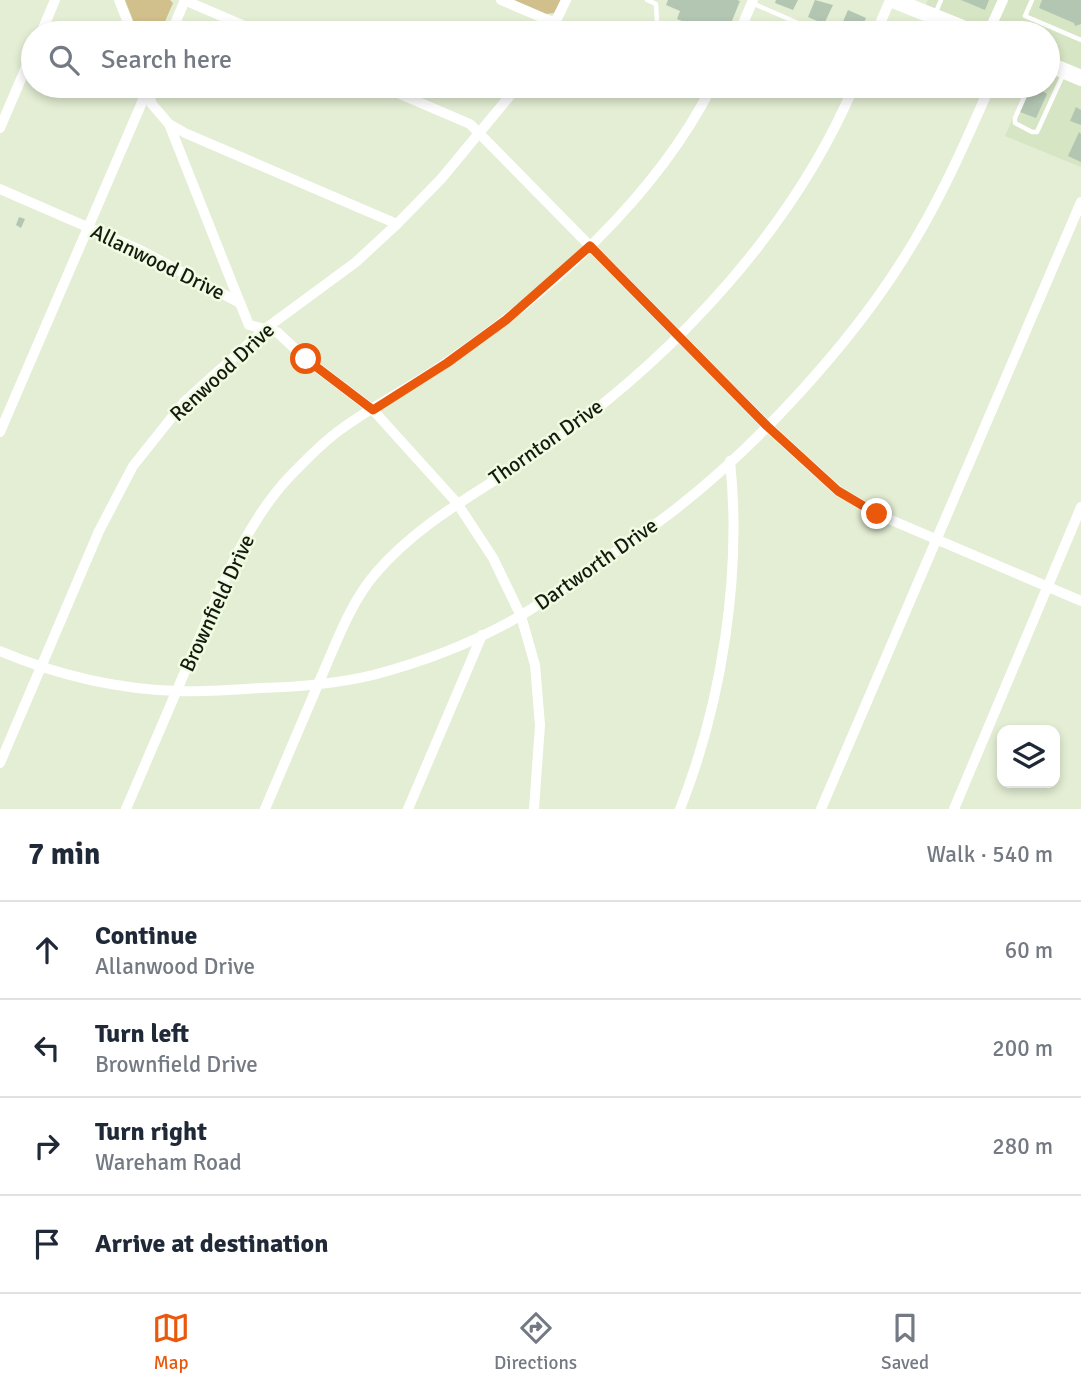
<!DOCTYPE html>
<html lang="en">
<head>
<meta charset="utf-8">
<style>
  :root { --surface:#fff; --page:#f6f6f7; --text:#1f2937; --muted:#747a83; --line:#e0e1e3; --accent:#ea580c }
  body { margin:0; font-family:Signika,sans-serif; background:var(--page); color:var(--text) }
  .controls { position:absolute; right:21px; bottom:21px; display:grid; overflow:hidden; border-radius:14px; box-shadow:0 4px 10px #0003 }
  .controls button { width:63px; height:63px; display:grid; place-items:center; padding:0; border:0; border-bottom:2px solid var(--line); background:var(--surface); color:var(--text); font:35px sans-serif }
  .stop { position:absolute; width:21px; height:21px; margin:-16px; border:5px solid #ea580c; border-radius:50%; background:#fff }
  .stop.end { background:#ea580c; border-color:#fff; box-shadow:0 2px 7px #0008 }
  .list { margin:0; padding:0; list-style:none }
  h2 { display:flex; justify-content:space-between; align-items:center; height:91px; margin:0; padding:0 28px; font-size:30px }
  h2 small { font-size:23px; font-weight:400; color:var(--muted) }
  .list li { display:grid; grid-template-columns:46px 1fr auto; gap:21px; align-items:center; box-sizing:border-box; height:98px; padding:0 28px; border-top:2px solid var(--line) }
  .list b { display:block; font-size:26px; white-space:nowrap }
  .list p { margin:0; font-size:23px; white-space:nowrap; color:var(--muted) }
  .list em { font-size:23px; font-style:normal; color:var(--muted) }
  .icon { flex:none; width:38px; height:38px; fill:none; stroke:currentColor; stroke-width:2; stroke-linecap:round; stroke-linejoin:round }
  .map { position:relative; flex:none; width:1081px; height:809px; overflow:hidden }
  .search { position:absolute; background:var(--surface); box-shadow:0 4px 10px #0003; left:21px; right:21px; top:21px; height:77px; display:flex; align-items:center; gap:18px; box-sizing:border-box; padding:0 24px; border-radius:38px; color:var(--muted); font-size:26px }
  .sheet { height:483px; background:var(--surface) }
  nav { display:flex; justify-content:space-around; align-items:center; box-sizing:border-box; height:98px; border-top:2px solid var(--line); background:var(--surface); font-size:19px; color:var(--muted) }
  nav a { display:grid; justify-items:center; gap:4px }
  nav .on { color:var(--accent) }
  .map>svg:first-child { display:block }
  .built { fill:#d6e5c4 }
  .green { fill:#d1bf8c }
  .building { fill:#b2c6b2 }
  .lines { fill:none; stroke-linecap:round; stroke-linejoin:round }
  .lane { stroke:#fff; stroke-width:4.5 }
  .street { stroke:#fff; stroke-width:10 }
  .primary { stroke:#fff; stroke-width:16 }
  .route { stroke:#ea580c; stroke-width:9 }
  .labels { text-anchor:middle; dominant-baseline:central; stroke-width:5; stroke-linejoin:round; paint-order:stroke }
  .street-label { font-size:21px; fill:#151910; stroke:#f0fce2 }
</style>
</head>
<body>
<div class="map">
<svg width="1081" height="809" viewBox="0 0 1081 809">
  <rect width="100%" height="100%" fill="#e3eed4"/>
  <path class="built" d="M928,0H1081V167L1005,136L1027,86H1048V33H983L924,8Z"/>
  <g class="green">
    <path d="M125,0H170L173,3L160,33H138Z"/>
    <path d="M514,0H563L554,13L546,14Z"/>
  </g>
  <g class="building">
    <path d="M668,0H737L740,1L727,33H711L677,19L680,11L666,5Z"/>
    <path d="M776,0H798L793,10L775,3Z"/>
    <path d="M815,0L833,5L824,24L808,17Z"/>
    <path d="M961,0H989L985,10Z"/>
    <path d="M1042,0H1081V24L1075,26L1074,23L1039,8Z"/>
    <path d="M848,10L866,18L859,33L839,31Z"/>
    <path d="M1036,87L1047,94L1036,118L1020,112L1031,88L1035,90Z"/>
    <path d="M1076,107L1081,110V125L1070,121Z"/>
    <path d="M1079,132L1081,134V162L1068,156Z"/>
    <path d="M19,217L25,219L21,228L16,225Z"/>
  </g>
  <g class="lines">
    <g class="lane">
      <path d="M647,0L656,4L657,23L676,33"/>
      <path d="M1032,0L1025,16L1081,40"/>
      <path d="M752,3L821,33"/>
      <path d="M936,12L941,0"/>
      <path d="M1029,86L1015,118V123L1032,132H1037L1063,75"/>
    </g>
    <g class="street">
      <path d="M119,0L132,33"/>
      <path d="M184,0L261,33"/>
      <path d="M501,0L555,23"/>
      <path d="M41,33L55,0"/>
      <path d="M171,33L185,0"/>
      <path d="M550,33L566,0"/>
      <path d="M739,33L753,0"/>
      <path d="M876,33L890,0"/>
      <path d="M988,33L1003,0"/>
      <path d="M149,86L151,103L169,124L240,303"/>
      <path d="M381,86L470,124L767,426L838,491L877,514L1081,601"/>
      <path d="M169,124L185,133L397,224"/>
      <path d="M0,128L33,51"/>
      <path d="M0,189L138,249L240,303L249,325L277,332L306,359L373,410L457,503L493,558L521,616L535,665L540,725L534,809"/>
      <path d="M0,432L149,86"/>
      <path d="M0,651C57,675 116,689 178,691C205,692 233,690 260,688C299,687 336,684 373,675C423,662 475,642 520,616C544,602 566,585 588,570C618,550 649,530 677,508C757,445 847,348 902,261C938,205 964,146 990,86"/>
      <path d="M0,763L99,531L133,466L184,402L265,329L356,262L397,224L441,179L518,86"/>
      <path d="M126,809C149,755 172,702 195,648C221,588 246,521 293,473C307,459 323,442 340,430C372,406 413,386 447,362C549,293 656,197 712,86"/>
      <path d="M265,809C285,762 305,715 325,668C339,636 352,601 375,574C425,515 496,484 557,439C680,350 794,227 854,86"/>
      <path d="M408,809L482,635"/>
      <path d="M680,809C722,703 742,574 730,461"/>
      <path d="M821,809L1081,202"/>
      <path d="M954,809L1081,507"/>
    </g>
    <g class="primary">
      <path d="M893,0L975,33"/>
      <path d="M1048,64L1081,78"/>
    </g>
  </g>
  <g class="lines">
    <path class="route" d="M306,359L373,410L447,363L506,320L590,246L767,426L838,491L877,514"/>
  </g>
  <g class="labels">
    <g class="street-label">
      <text transform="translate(158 262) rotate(26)">Allanwood Drive</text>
      <text transform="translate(222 372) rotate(-43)">Renwood Drive</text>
      <text transform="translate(546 442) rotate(-35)">Thornton Drive</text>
      <text transform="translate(596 564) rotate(-35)">Dartworth Drive</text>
      <text transform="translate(217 603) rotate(-65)">Brownfield Drive</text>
    </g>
  </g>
</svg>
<div class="controls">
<button><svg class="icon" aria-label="layers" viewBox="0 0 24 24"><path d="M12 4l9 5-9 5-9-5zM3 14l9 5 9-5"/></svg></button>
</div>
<div class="stop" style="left:306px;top:359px"></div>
<div class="stop end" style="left:877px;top:514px"></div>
<div class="search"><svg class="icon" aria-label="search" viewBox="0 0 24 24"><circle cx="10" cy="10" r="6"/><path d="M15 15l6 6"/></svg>Search here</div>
</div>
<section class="sheet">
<h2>7 min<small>Walk · 540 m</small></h2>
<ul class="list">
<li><svg class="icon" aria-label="ahead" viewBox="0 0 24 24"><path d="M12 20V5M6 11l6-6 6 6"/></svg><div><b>Continue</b><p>Allanwood Drive</p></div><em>60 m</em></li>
<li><svg class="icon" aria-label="left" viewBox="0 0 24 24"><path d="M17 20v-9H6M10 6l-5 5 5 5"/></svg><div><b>Turn left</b><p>Brownfield Drive</p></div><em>200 m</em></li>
<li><svg class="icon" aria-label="right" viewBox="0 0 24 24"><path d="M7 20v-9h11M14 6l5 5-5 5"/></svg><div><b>Turn right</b><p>Wareham Road</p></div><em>280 m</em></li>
<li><svg class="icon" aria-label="arrive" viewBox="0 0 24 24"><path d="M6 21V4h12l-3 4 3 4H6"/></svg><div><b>Arrive at destination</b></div></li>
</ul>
</section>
<nav>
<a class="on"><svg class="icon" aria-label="map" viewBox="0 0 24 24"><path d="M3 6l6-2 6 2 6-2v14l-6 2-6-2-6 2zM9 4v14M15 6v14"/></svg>Map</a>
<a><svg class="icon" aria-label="directions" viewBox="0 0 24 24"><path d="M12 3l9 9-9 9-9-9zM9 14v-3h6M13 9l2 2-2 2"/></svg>Directions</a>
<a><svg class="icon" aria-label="saved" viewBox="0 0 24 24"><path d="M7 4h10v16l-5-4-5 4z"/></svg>Saved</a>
</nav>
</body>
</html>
